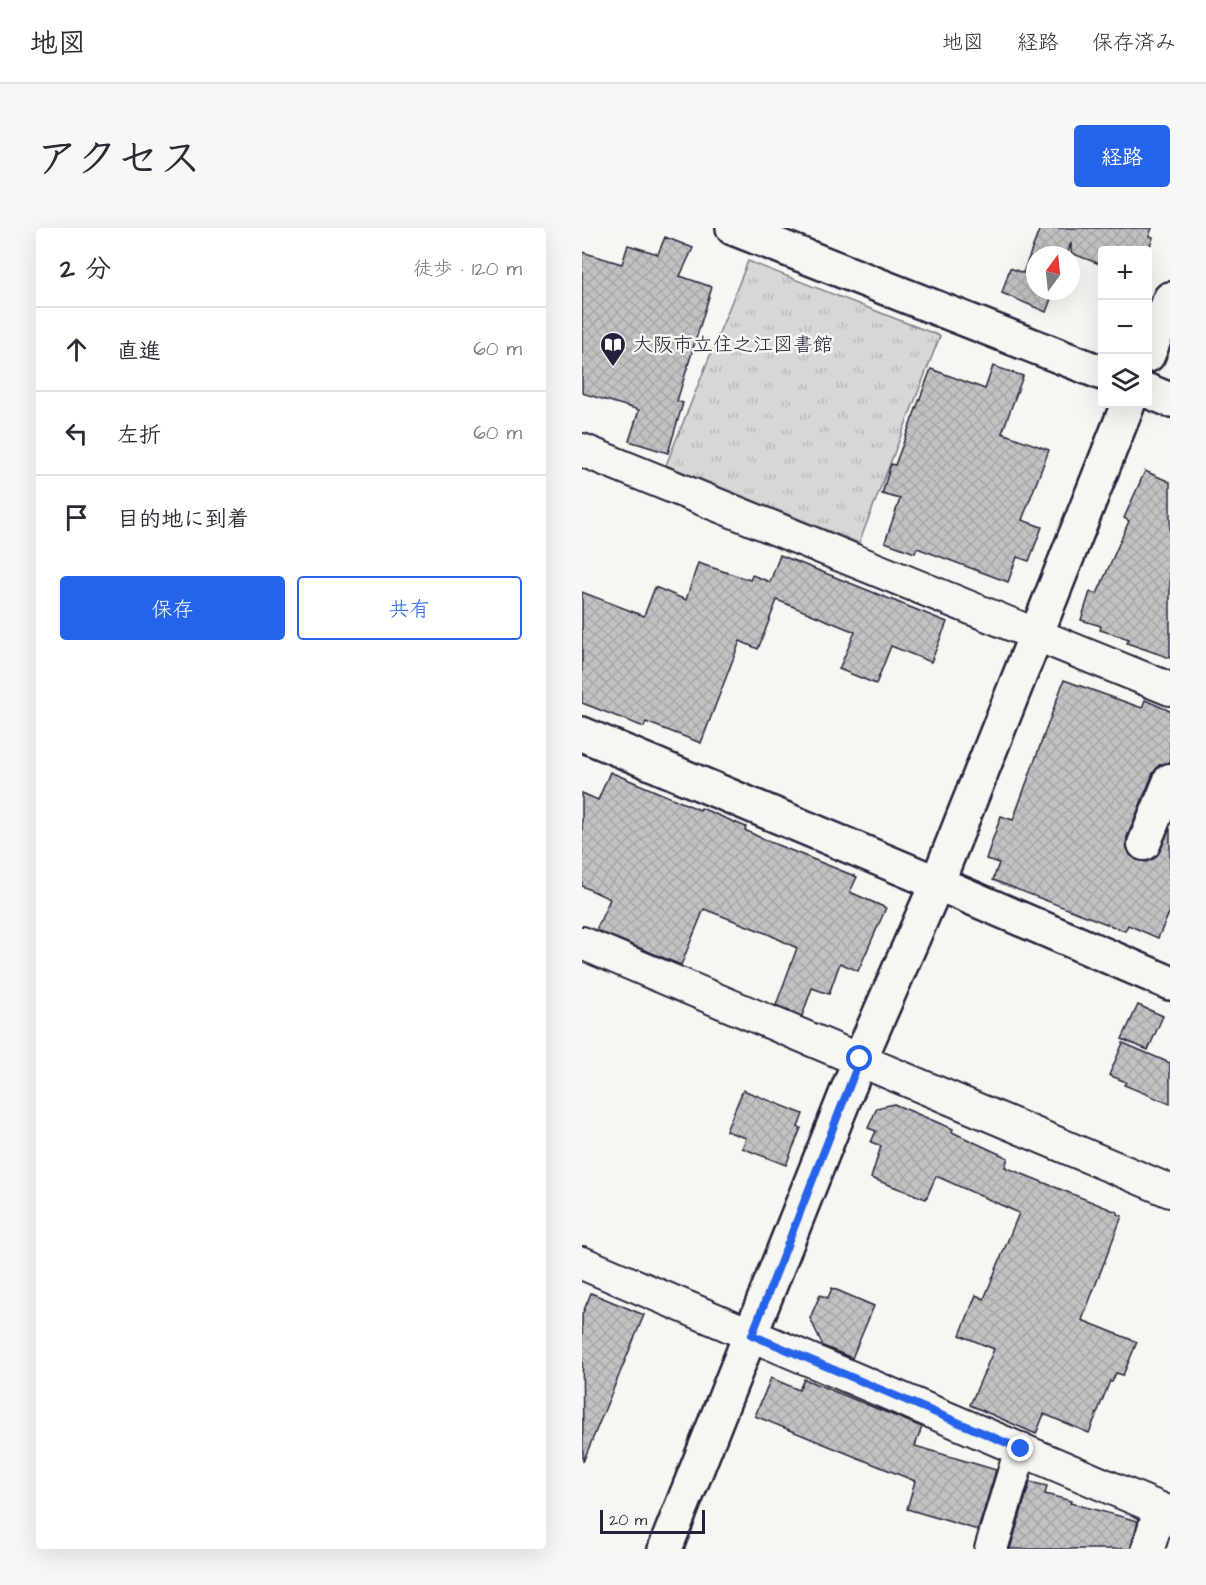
<!DOCTYPE html>
<html lang="ja">
<head>
<meta charset="utf-8">
<style>
  :root { --surface:#fff; --page:#f7f7f7; --text:#2b2b33; --muted:#7c7c81; --line:#e1e1e2; --accent:#2563eb }
  body { margin:0; font-family:"Architects Daughter","Klee One",sans-serif; background:var(--page); color:var(--text) }
  .controls { position:absolute; right:18px; top:18px; display:grid; overflow:hidden; border-radius:6px; box-shadow:0 6px 24px #0002 }
  .controls button { width:54px; height:54px; display:grid; place-items:center; padding:0; border:0; border-bottom:2px solid var(--line); background:var(--surface); color:var(--text); font:30px sans-serif }
  .compass { position:absolute; left:444px; top:18px; width:54px; height:54px; border-radius:50%; background:var(--surface); box-shadow:0 6px 24px #0002; rotate:15deg }
  .scale { position:absolute; left:18px; bottom:15px; width:105px; box-sizing:border-box; padding-left:6px; border:3px solid #22223b; border-top:0; font-size:16px; line-height:21px; white-space:nowrap; color:#22223b; -webkit-text-stroke:4px #f6f6f2; paint-order:stroke }
  .stop { position:absolute; width:18px; height:18px; margin:-14px; border:4px solid #2563eb; border-radius:50%; background:#fff }
  .stop.end { background:#2563eb; border-color:#fff; box-shadow:0 2px 6px #0008 }
  .list { margin:0; padding:0; list-style:none }
  h2 { display:flex; justify-content:space-between; align-items:center; height:78px; margin:0; padding:0 24px; font-size:26px }
  h2 small { font-size:20px; font-weight:400; color:var(--muted) }
  .list li { display:grid; grid-template-columns:39px 1fr auto; gap:18px; align-items:center; box-sizing:border-box; height:84px; padding:0 24px; border-top:2px solid var(--line) }
  .list b { display:block; font-size:22px; white-space:nowrap }
  .list em { font-size:20px; font-style:normal; color:var(--muted) }
  .actions { display:flex; gap:12px; padding:18px 24px }
  .actions a { flex:1; padding:14px 0; border:2px solid var(--accent); border-radius:6px; text-align:center; font-size:21px; color:var(--accent) }
  .actions .main { background:var(--accent); color:#fff }
  .icon { flex:none; width:33px; height:33px; fill:none; stroke:currentColor; stroke-width:2; stroke-linecap:round; stroke-linejoin:round }
  .map { position:relative; flex:none; width:588px; height:1321px; overflow:hidden; border-radius:6px }
  header { display:flex; align-items:center; gap:36px; box-sizing:border-box; height:84px; padding:0 30px; background:var(--surface); border-bottom:2px solid var(--line) }
  header strong { font-size:28px }
  nav { display:flex; gap:33px; margin-inline-start:auto; font-size:21px }
  .intro { display:flex; align-items:center; justify-content:space-between; box-sizing:border-box; height:144px; padding:0 36px }
  h1 { margin:0; font-size:42px }
  .button { padding:15px 27px; border-radius:6px; background:var(--accent); color:#fff; font-size:21px; font-weight:700 }
  main { display:flex; gap:36px; padding:0 36px }
  aside { flex:1; background:var(--surface); border-radius:6px; box-shadow:0 6px 24px #0002 }
  .map>svg:first-child { display:block }
  .grass { fill:url(#grass-tufts); stroke:#7c7c89; stroke-width:1.5 }
  .building { fill:url(#building-cross-hatch); stroke:#22223b; stroke-width:1.5 }
  .lines { fill:none; stroke-linecap:round; stroke-linejoin:round }
  .street-casing { stroke:#22223b; stroke-width:36 }
  .secondary-casing { stroke:#22223b; stroke-width:38 }
  .street { stroke:#f6f6f2; stroke-width:32 }
  .secondary { stroke:#f6f6f2; stroke-width:33 }
  .route { stroke:#2563eb; stroke-width:8 }
  .labels { text-anchor:middle; dominant-baseline:central; stroke-width:5; stroke-linejoin:round; paint-order:stroke }
  .poi-label { font-size:20px; fill:#22223b; stroke:#f6f6f2; text-anchor:start }
</style>
</head>
<body>
<header>
<strong>地図</strong>
<nav><a>地図</a><a>経路</a><a>保存済み</a></nav>
</header>
<div class="intro"><h1>アクセス</h1><a class="button">経路</a></div>
<main>
<aside>
<h2>2 分<small>徒歩 · 120 m</small></h2>
<ul class="list">
<li><svg class="icon" aria-label="ahead" viewBox="0 0 24 24"><path d="M12 20V5M6 11l6-6 6 6"/></svg><div><b>直進</b></div><em>60 m</em></li>
<li><svg class="icon" aria-label="left" viewBox="0 0 24 24"><path d="M17 20v-9H6M10 6l-5 5 5 5"/></svg><div><b>左折</b></div><em>60 m</em></li>
<li><svg class="icon" aria-label="arrive" viewBox="0 0 24 24"><path d="M6 21V4h12l-3 4 3 4H6"/></svg><div><b>目的地に到着</b></div></li>
</ul>
<div class="actions"><a class="main">保存</a><a>共有</a></div>
</aside>
<div class="map">
<svg width="588" height="1321" viewBox="0 0 588 1321">
  <defs>
    <pattern id="grass-tufts" width="24" height="20" patternUnits="userSpaceOnUse" patternTransform="scale(1.5)"><rect width="24" height="20" fill="#d7d7d7"/><path d="M3 7l-1-3M5 7V3M7 7l1-3M15 17l-1-3M17 17v-4M19 17l1-3" fill="none" stroke="#b8b8b9"/></pattern>
    <pattern id="building-cross-hatch" width="8" height="8" patternUnits="userSpaceOnUse" patternTransform="scale(1.5)"><rect width="8" height="8" fill="#c2c2c4"/><path d="M0 0l8 8M0 8l8-8" fill="none" stroke="#a6a6a9"/></pattern>
  </defs>
  <rect width="100%" height="100%" fill="#f6f6f2"/>
  <filter id="ink" filterUnits="userSpaceOnUse"><feTurbulence type="fractalNoise" baseFrequency=".0167" numOctaves="2"/><feDisplacementMap in="SourceGraphic" scale="12" xChannelSelector="R" yChannelSelector="G"/><feConvolveMatrix kernelMatrix="1 2 1 2 8 2 1 2 1" color-interpolation-filters="sRGB"/></filter>
  <g filter="url(#ink)">
    <path class="grass" d="M166,33L358,108L277,315L84,237Z"/>
    <g class="building">
      <path d="M458,0H570L567,8L571,9L566,23L520,22V37L489,25V15L485,27H453V63H472L464,84L420,65L428,40L441,45Z"/>
      <path d="M83,9L111,20L98,48L130,59L95,173L101,175L86,225L47,213L57,182L0,165V24L40,36L46,17L76,26Z"/>
      <path d="M411,138L441,148L420,205L467,222L440,292L460,299L447,333L435,329L426,354L335,320L333,325L303,314L318,271L300,266L309,236L313,237L349,141L403,161Z"/>
      <path d="M563,243L588,254V430L545,415L547,411L518,402L519,398L499,392L508,364L515,366L547,293L542,290Z"/>
      <path d="M198,327L365,394L349,434L309,418L294,456L257,441L273,404L195,372L176,421L158,413L119,515L64,494L62,499L0,475V364L62,388L73,359L104,372L116,335L168,352L170,347L188,354Z"/>
      <path d="M482,452L560,480L563,472L588,483V534L577,537L571,545L545,609L544,618L548,627L555,632L565,634L573,630L578,623L588,600V683L576,710L546,697L543,703L411,652L417,635L404,631L410,613L419,588L431,592Z"/>
      <path d="M28,544L118,582L119,580L164,599L163,602L183,612L275,649L268,664L304,680L276,743L258,735L247,766L230,760L220,788L194,777L215,720L186,706L122,681L99,737L14,702L28,671L0,658V565L16,572Z"/>
      <path d="M556,777L581,788L566,822L540,811Z"/>
      <path d="M541,815L588,835V876L542,857L544,854L527,847Z"/>
      <path d="M161,862L221,886L216,899L219,900L204,937L160,920L164,910L144,903Z"/>
      <path d="M312,876L371,901L370,904L426,930L423,939L535,984V986L540,988L500,1092L555,1114L541,1147L534,1145L530,1154L528,1153L507,1205L462,1186L454,1206L388,1177L412,1121L378,1107L394,1067L402,1071L437,985L354,948L344,971L289,950L299,918L289,914L294,903L286,900L295,880Z"/>
      <path d="M250,1060L292,1078L270,1130L241,1118L228,1090L238,1067L246,1070Z"/>
      <path d="M9,1065L62,1087L1,1234L0,1087Z"/>
      <path d="M189,1150L217,1162L222,1151L340,1199L333,1218L414,1242L396,1302L325,1281L333,1253L173,1188Z"/>
      <path d="M448,1254L465,1258L463,1266L489,1273L488,1275L556,1293L549,1321H428Z"/>
    </g>
    <g class="lines">
      <defs>
        <g id="street">
          <path d="M0,222L588,461"/>
          <path d="M562,616L588,552"/>
          <path d="M0,715L588,963"/>
          <path d="M0,1035L588,1285"/>
          <path d="M409,1321L439,1221"/>
          <path d="M566,1321L578,1281"/>
        </g>
        <g id="secondary">
          <path d="M151,0L520,145"/>
          <path d="M566,127L588,71"/>
          <path d="M566,163L588,172"/>
          <path d="M0,506L355,655L588,755"/>
          <path d="M83,1321L278,831L355,655L546,176"/>
        </g>
      </defs>
      <use href="#street" class="street-casing"/>
      <use href="#secondary" class="secondary-casing"/>
      <use href="#street" class="street"/>
      <use href="#secondary" class="secondary"/>
    </g>
  </g>
  <g class="lines" filter="url(#ink)">
    <path class="route" d="M278,831L170,1107L439,1221"/>
  </g>
  <defs>
    <symbol id="library-pin" viewBox="-11 -11 22 30"><path d="M0 17L-7.5 6A9.5 9.5 0 1 1 7.5 6Z" fill="#22223b" stroke="#f6f6f2"/><path d="M-6-4Q-3-5.5-.7-3.5V5Q-3 3-6 4ZM6-4Q3-5.5 .7-3.5V5Q3 3 6 4Z" fill="#fff"/></symbol>
  </defs>
  <g fill-rule="evenodd">
    <use href="#library-pin" x="16" y="102" width="30" height="40"/>
  </g>
  <g class="labels">
    <g class="poi-label">
      <text x="51" y="117">大阪市立住之江図書館</text>
    </g>
  </g>
</svg>
<div class="controls">
<button>+</button>
<button>−</button>
<button><svg class="icon" aria-label="layers" viewBox="0 0 24 24"><path d="M12 4l9 5-9 5-9-5zM3 14l9 5 9-5"/></svg></button>
</div>
<svg class="compass" viewBox="-18 -18 36 36"><path d="M0-13l5 13h-10z" fill="#e53935"/><path d="M0 13l5-13h-10z" fill="#7c7c81"/></svg>
<div class="scale">20 m</div>
<div class="stop" style="left:278px;top:831px"></div>
<div class="stop end" style="left:439px;top:1221px"></div>
</div>
</main>
</body>
</html>
